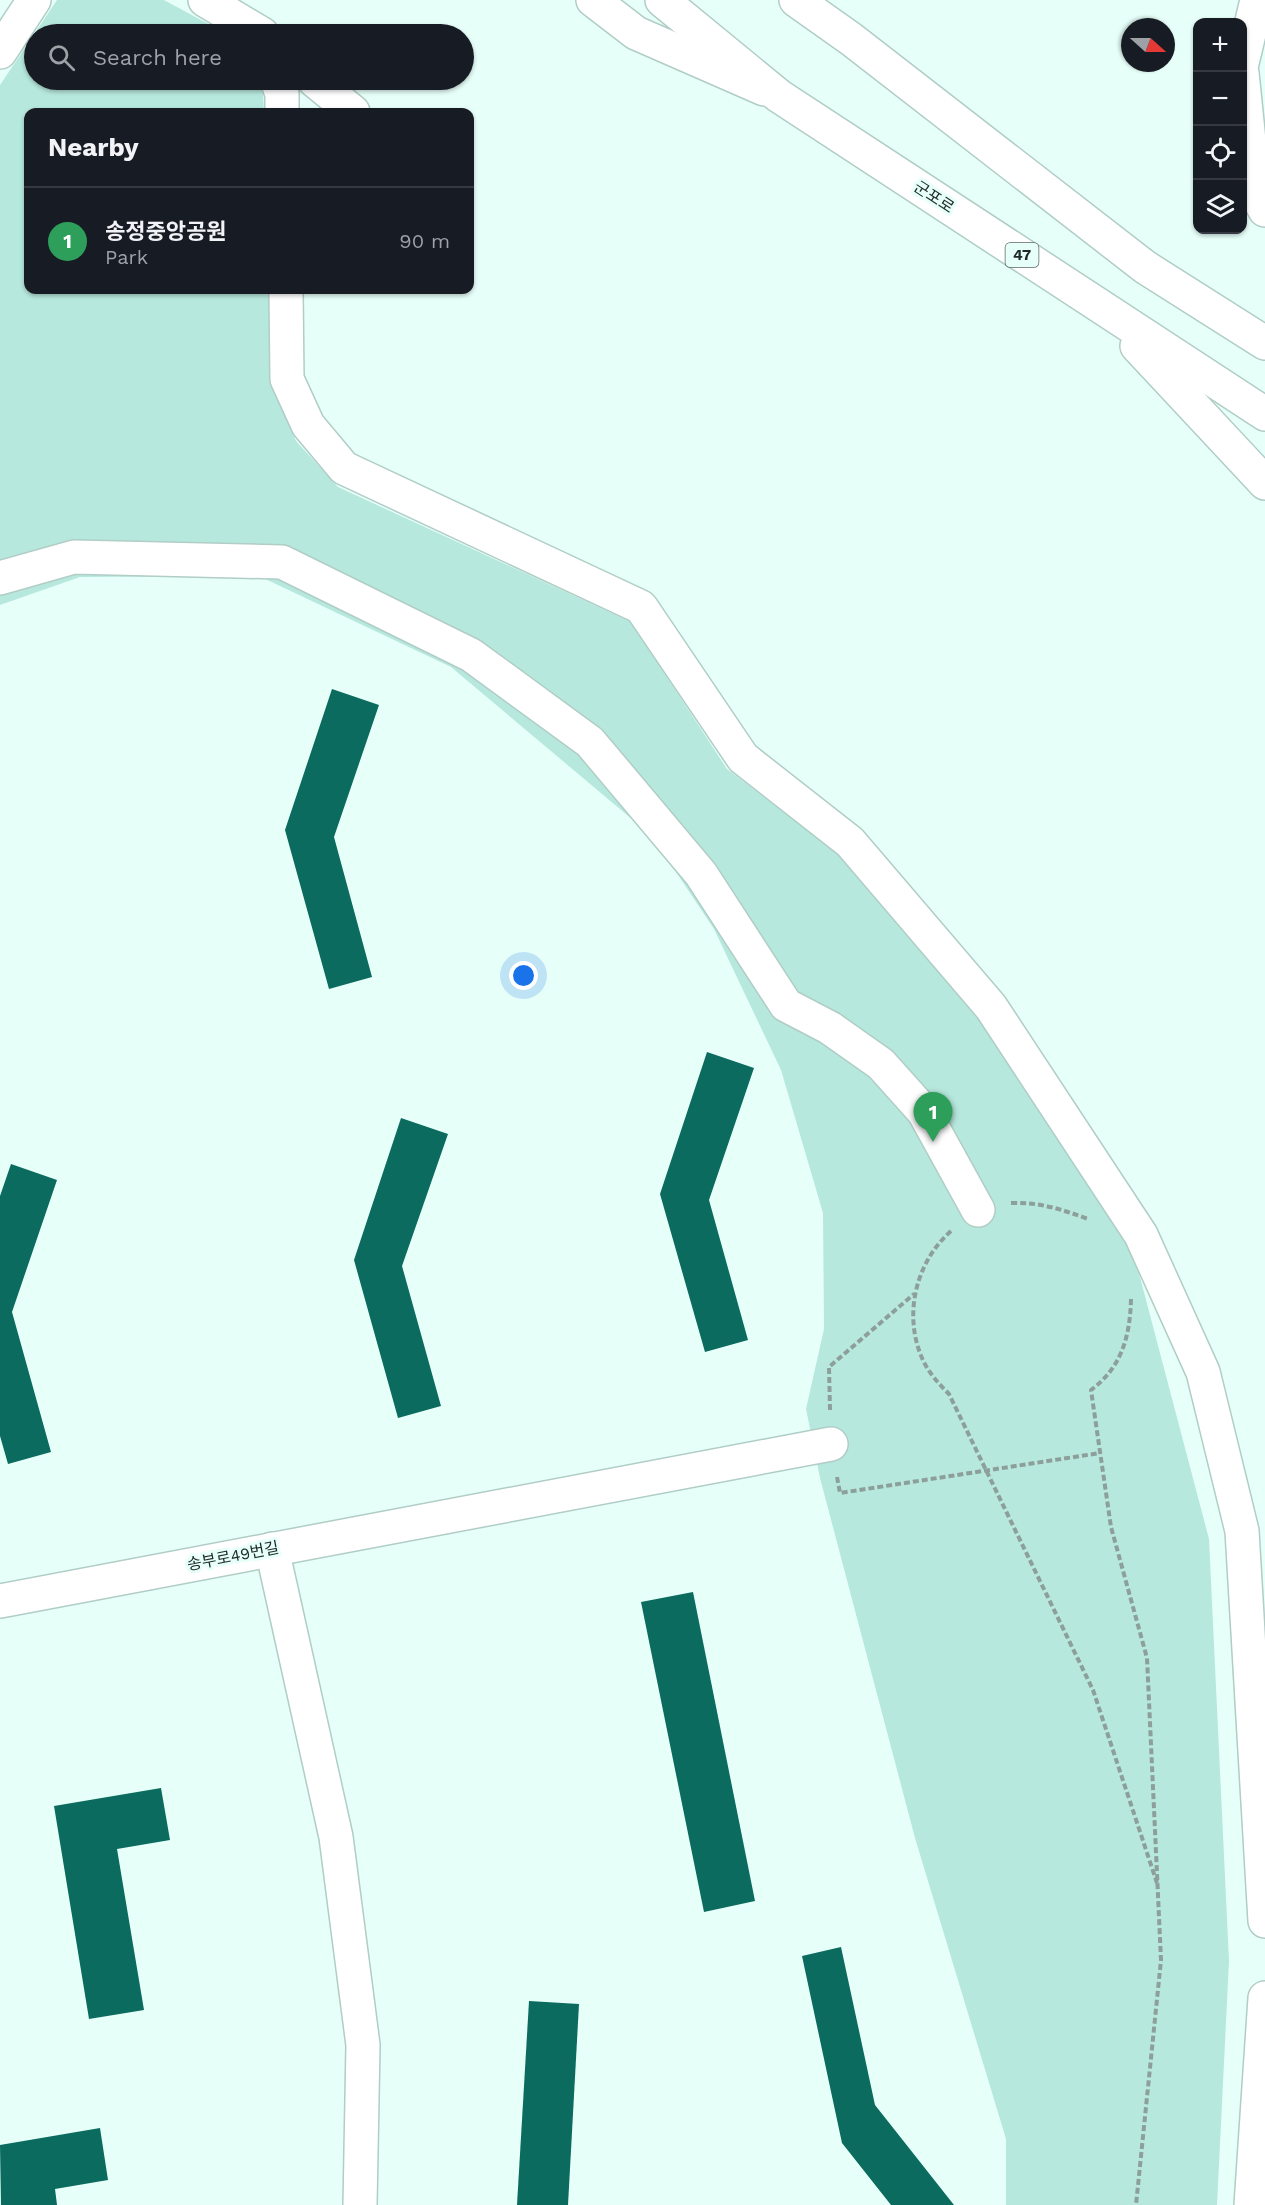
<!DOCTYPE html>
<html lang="en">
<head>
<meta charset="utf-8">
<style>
  :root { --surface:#171b24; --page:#242831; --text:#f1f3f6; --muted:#9ea1a6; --line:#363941; --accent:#7c3aed }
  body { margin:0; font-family:"Work Sans","Noto Sans KR",sans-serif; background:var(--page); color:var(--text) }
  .controls { position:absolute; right:18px; top:18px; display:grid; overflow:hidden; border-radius:12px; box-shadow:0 2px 4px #0004 }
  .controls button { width:54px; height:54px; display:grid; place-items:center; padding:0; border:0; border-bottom:2px solid var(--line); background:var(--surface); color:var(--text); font:30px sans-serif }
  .compass { position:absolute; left:1121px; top:18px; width:54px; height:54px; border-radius:50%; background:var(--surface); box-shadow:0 2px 4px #0004; rotate:111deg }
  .you { position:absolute; left:524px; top:976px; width:21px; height:21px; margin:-15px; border:4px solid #fff; border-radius:50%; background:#1a73e8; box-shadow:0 0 0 9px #1a73e833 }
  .badge { display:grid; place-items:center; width:39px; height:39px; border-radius:50%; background:var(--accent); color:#fff; font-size:20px; font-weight:700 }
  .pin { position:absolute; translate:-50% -50px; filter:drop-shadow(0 2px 3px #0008) }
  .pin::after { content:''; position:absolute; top:32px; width:21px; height:18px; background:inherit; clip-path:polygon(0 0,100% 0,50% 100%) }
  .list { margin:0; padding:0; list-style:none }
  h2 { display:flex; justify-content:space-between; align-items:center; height:78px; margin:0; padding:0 24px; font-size:26px }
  h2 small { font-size:20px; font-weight:400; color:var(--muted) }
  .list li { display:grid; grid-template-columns:39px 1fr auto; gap:18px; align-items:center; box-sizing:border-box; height:108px; padding:0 24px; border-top:2px solid var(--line) }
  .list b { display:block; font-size:22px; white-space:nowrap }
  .list p { margin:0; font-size:20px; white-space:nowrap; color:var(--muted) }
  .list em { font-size:20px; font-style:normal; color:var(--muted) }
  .icon { flex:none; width:33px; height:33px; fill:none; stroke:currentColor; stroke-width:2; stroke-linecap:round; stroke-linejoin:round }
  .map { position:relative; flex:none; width:1265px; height:2205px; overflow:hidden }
  .search { position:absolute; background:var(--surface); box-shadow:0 2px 4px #0004; left:24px; top:24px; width:450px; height:66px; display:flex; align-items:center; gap:15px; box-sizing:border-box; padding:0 21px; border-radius:33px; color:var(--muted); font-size:22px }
  .panel { position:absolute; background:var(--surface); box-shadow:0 2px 4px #0004; left:24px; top:108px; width:450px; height:186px; border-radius:12px }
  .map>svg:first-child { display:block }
  .green { fill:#b7e8dd }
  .building { fill:#0a6b5e }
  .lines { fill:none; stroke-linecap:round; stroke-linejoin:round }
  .street-casing { stroke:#b0cdc6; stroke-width:36 }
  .primary-casing { stroke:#b0cdc6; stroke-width:36 }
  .highway-casing { stroke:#b0cdc6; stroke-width:36 }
  .path { stroke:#8d9f9b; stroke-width:4; stroke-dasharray:6 3; stroke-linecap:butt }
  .street { stroke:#fff; stroke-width:33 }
  .primary { stroke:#fff; stroke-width:33 }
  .highway { stroke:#fff; stroke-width:33 }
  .labels { text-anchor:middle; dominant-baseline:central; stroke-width:6; stroke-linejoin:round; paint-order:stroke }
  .shield { fill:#e7fff9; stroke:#5a6966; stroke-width:1.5 }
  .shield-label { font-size:15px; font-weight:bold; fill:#1e2927 }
  .street-label { font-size:16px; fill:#1e2927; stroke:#e7fff9 }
</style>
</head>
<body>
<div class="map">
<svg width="1265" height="2205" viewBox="0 0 1265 2205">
  <rect width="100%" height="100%" fill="#e7fff9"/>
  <path class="green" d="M57,0H164L227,34H34V80H258L263,92L264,112H28V290H270L273,388L296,441L338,487L631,622L727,769L839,853L976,1010L1131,1243L1209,1539L1229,1961L1217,2205H1006V2139L915,1838L820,1478L806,1409L824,1329L823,1213L781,1070L714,929L652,836L451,667L259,576L80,577L0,605V85Z"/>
  <g class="building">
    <path d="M332,689L379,705L334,837L372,977L329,989L285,830Z"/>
    <path d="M707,1052L754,1068L709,1200L748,1340L705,1352L660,1194Z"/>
    <path d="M401,1118L448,1134L402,1266L441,1406L398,1418L354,1260Z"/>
    <path d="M11,1164L57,1180L12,1312L51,1452L8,1464L0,1436V1196Z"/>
    <path d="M693,1592L755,1901L704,1912L641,1602Z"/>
    <path d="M161,1788L170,1840L117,1849L144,2010L89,2019L54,1806Z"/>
    <path d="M841,1947L875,2105L954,2205H891L842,2143L802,1956Z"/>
    <path d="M529,2001L579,2004L568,2205H517Z"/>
    <path d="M100,2128L108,2180L55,2189L57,2205H1L0,2145Z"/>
  </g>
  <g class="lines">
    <defs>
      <g id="street">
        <path d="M205,0L262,34"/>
        <path d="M0,52L34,0"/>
        <path d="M277,80L282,94V112"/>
        <path d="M314,80L353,112"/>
        <path d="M286,290L287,379L308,425L344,468L641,607L743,758L850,842L991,1007L1141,1235L1203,1372L1242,1531L1265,1921"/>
        <path d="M0,578L74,557L282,562L471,655L590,742L701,874L786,1005L830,1028L881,1064L924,1112L978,1210"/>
        <path d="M272,1549L336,1837L363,2045L360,2205"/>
        <path d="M0,1601L831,1444"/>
        <path d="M1251,2205L1265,1998"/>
      </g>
      <path id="primary" d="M593,0L636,33L764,89"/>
      <g id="highway">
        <path d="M662,0L779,96L1265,414"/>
        <path d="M796,0L851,39L1145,267L1265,343"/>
        <path d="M1242,63L1257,0"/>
        <path d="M1242,73L1254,190L1265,210"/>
        <path d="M1137,346L1265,483"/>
      </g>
    </defs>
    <use href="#street" class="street-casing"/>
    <use href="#primary" class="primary-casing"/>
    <use href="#highway" class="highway-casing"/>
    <g class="path">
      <path d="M1011,1203C1039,1202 1061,1209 1088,1219"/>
      <path d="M951,1231C916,1262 903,1314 922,1358C928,1372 938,1383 949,1394L1093,1690L1157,1883"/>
      <path d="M1131,1299C1130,1336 1122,1367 1091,1390L1111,1527L1147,1658L1161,1960L1136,2205"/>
      <path d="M830,1410L829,1367L914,1294"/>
      <path d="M837,1477L840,1493L1100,1453"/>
    </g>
    <use href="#street" class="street"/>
    <use href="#primary" class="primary"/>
    <use href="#highway" class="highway"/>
  </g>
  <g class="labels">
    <rect class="shield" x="1005.5" y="243" width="33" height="24" rx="4.5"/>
    <g class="shield-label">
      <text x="1022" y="255">47</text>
    </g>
    <g class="street-label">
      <text transform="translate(934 197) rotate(33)">군포로</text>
      <text transform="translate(233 1556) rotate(-11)">송부로49번길</text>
    </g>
  </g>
</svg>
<div class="controls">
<button>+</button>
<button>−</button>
<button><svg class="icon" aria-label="locate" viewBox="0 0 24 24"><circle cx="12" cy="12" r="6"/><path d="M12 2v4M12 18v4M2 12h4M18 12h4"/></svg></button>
<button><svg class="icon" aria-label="layers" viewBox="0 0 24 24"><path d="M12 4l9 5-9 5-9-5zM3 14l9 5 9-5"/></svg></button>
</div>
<svg class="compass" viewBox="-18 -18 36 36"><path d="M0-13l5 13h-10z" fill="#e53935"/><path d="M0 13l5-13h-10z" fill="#9ea1a6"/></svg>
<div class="you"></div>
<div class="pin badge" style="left:933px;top:1142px;background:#2e9e5b">1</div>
<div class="search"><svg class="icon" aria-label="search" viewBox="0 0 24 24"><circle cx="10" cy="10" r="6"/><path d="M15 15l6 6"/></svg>Search here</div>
<section class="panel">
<h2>Nearby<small></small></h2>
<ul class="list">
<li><span class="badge" style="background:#2e9e5b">1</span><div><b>송정중앙공원</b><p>Park</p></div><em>90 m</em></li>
</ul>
</section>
</div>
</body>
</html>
